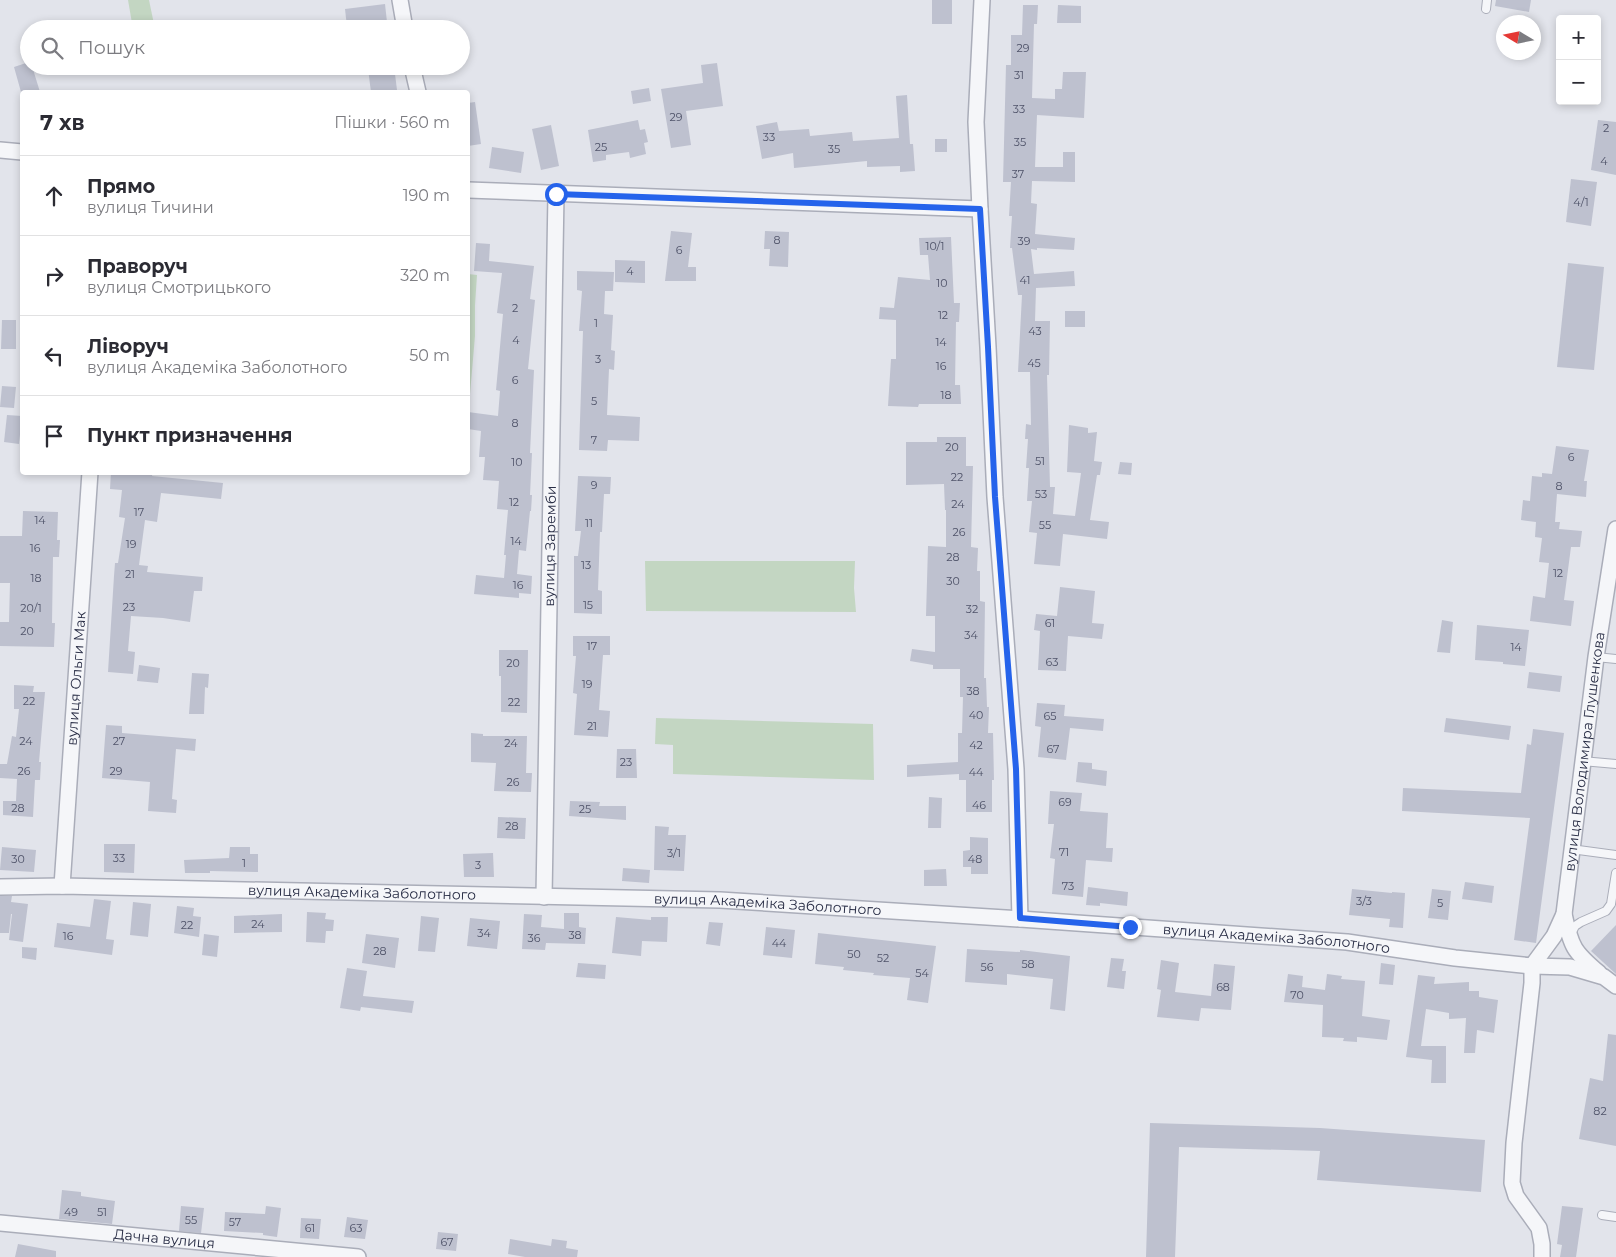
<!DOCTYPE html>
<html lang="uk">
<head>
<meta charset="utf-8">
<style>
  :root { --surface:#fff; --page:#f2f2f3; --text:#2b2b33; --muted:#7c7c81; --line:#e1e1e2 }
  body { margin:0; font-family:Montserrat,sans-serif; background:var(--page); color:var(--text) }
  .controls { position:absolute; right:15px; top:15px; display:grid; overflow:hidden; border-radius:5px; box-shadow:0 2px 8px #0003 }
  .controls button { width:45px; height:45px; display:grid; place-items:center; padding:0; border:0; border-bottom:1px solid var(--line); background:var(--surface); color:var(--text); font:25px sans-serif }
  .compass { position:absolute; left:1496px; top:15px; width:45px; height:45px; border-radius:50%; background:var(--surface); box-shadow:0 2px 8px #0003; rotate:280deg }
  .stop { position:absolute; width:15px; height:15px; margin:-11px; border:4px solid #2563eb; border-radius:50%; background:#fff }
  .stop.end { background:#2563eb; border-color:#fff; box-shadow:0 1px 5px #0008 }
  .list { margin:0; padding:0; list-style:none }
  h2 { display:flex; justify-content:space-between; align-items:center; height:65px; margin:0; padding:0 20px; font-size:21px }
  h2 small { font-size:16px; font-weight:400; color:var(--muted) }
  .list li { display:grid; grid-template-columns:32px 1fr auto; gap:15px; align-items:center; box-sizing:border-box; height:80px; padding:0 20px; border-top:1px solid var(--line) }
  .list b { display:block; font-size:19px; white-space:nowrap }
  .list p { margin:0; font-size:16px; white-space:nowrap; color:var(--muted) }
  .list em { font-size:16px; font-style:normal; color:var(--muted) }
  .icon { flex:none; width:28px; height:28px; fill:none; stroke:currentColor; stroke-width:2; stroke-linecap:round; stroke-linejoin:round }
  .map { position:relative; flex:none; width:1616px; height:1257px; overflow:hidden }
  .search { position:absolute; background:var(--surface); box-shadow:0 2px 8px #0003; left:20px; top:20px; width:450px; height:55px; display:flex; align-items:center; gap:12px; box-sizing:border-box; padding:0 18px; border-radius:28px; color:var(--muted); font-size:19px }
  .panel { position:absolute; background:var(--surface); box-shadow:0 2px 8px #0003; left:20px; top:90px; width:450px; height:385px; border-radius:5px }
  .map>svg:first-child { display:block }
  .green { fill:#c3d6c2 }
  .building { fill:#bec1cf }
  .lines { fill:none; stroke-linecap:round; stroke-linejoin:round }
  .service-casing { stroke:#aaadb9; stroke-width:10 }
  .minor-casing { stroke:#aaadb9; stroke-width:18 }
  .service { stroke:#f5f6f9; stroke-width:8 }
  .minor { stroke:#f5f6f9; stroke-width:15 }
  .route { stroke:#2563eb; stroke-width:6 }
  .labels { text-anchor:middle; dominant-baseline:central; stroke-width:4; stroke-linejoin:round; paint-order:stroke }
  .number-label { font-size:11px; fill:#4e5268 }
  .street-label { font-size:14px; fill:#282d45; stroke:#f2f3f8 }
</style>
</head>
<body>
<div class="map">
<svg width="1616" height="1257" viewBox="0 0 1616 1257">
  <rect width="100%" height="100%" fill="#e2e4eb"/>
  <g class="green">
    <path d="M128,0H149L155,29H133Z"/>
    <path d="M468,274L477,275L475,305V336L470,394H468Z"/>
    <path d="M645,561H855L854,588L856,612L646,611Z"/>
    <path d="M656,718L873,724L874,780L673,774V745L655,744Z"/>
  </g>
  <g class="building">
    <rect x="932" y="0" width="20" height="24"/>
    <path d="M1496,0H1531L1529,12L1495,6Z"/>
    <path d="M385,4L387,22L347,27L345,9Z"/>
    <path d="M1023,5H1038L1037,24H1034L1032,98L1055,99V89H1062L1063,72H1086L1084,118L1037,115L1035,167H1063V152H1075V182L1032,181L1031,203L1037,204L1035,234L1075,238L1074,250L1037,248V250L1031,249L1034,274L1074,271L1075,286L1036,288L1035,321H1050L1049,375H1047L1050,487H1055L1053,514L1075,516L1081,473L1067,472L1069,425L1088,428V433L1097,432L1094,461L1102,462L1100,475H1097L1090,520L1109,522L1107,539L1063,534L1060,566L1034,564L1037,533L1029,532L1032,501H1027L1029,468H1026L1028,439H1025L1026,424L1031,425L1030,372H1018L1022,295H1018L1012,248H1010L1012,216H1009L1011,182H1003L1006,65H1011V35H1022Z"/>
    <path d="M1058,5L1081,6V23H1057Z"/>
    <path d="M29,62V66H32L40,92H21L14,67Z"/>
    <path d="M717,63L723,106L686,111L691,145L671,148L661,89L703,83L701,65Z"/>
    <path d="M394,66L397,90L371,92L368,69Z"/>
    <path d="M649,88L651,101L633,104L631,91Z"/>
    <path d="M907,95L910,144H913L915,171L900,172V166L867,167V161L794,168L793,153L762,159L756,126L777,122L779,131L809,129L810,136L852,132L853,141L899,138L896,96Z"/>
    <path d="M475,102L481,144L468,146V103Z"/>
    <path d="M638,120L640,130L645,129L648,142L644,143L646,154L630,158L629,152L606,155V160L593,162L588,130Z"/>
    <path d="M1598,120L1616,122V175L1591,170Z"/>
    <path d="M551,125L559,166L541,170L532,129Z"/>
    <rect x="935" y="139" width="12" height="13"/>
    <path d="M492,147L524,152L521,173L489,168Z"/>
    <path d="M1571,179L1597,182L1591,226L1566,222Z"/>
    <path d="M671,231L692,233L688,267H696V281H665Z"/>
    <path d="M765,231L789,232L788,267L769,266L770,249H764Z"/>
    <path d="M951,237L954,303H960L959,322H956L955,385H960L961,404H919L918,407L888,406L891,359H896V320L879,319L880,307L894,308L898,277L930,280L928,255H920L919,238Z"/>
    <path d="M476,243L490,244L489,261L534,266L530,299L535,300L528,369L534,370L530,453H532L530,495H532L531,511H530L526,551L519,550L517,574L532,576L531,594L519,593V598L474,594L476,575L504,578L506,555H504L508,510L497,509L499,481L483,480L485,457H479L481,431L468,429V412L498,416L500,391L496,390L503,314L497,313L502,273L474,271Z"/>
    <path d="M615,260L645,261V283L615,282Z"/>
    <path d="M1568,263L1604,267L1594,370L1557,367Z"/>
    <path d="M577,271L614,272L613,291H605L604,314L613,315L611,350L615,351L614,370L609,369L607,415L640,417L639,441L608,440L607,451L579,450L583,331H579L582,291L577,290Z"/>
    <rect x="1065" y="311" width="20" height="16"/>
    <path d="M2,320H16V349H1Z"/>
    <path d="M2,386L16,387L14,408L0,407Z"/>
    <path d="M7,415L22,416L19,444L4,442Z"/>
    <path d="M937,437H966V466H973L971,547L978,548L977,571H980V601L985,602L984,678H986L987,707H989L988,733H993L994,780H992V812H966V780H959V774L907,777V765L958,762V733H962L963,697H960V669H933V665L910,661L912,649L935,652V616H926L928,546L946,547V510H945L944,484L906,485V442H937Z"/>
    <path d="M1556,446L1589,450L1584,481H1587L1586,497L1557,494L1555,522H1560L1559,529L1582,531L1580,547H1571L1564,600L1574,601L1571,626L1530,621L1533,596L1545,598L1549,563L1539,562L1542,538L1535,537L1536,522L1521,520L1523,500L1530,501L1532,476L1542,477V473L1552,474Z"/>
    <path d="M1120,462L1132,463L1131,475L1118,474Z"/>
    <path d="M111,472H153L152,476L223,483L221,499L161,493L157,522L145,520L139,565L148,566L147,572L203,577L202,591H194L190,622L163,618L131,616L128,651L135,652L133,674L108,672L114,576L115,563H118L125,518L119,517L122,490L110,489Z"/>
    <path d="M578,476L611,477L610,494H604L602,532H600L598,590L602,591V614L574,613V556H578L581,531H575Z"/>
    <path d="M23,511L58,512L57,540H60L59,557H53L52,623H55L54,647L0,646V622H9L10,583H0V536H22Z"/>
    <path d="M1060,587L1095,591L1092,623L1104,624L1102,639L1068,636L1066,671L1038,670L1040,631L1034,630L1036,614L1057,616Z"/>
    <path d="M1442,620L1453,622L1450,653L1437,652Z"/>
    <path d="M1477,625L1529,630L1525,666L1503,664V662L1475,660Z"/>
    <path d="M573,636H610V655H603L599,710L610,711L608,737L574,735L577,694L573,693L576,656H573Z"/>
    <path d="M499,650H528L527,713L501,712V676H499Z"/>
    <path d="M139,665L160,668L158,683L137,681Z"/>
    <path d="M1529,672L1562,676L1560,692L1527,688Z"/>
    <path d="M192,673L209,674L208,688L205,687L204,714H189Z"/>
    <path d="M14,685L34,686L33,692H45L39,762H41L40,780H35L33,817L3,815V801H16L17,779L0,778V764H7L12,736L16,737L19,709H14Z"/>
    <path d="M1037,703L1065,705L1064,716L1104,719L1103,731L1070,728L1066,760L1038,757L1041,727L1035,726Z"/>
    <path d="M1446,718L1511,726L1509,740L1444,732Z"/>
    <path d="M106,725L122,726V733L196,739L195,751L176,749L172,799L177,800L176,813L148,811L150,782L102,778Z"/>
    <path d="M1533,729L1564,733L1536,943L1514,940L1530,818L1402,811L1403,788L1521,793L1527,744L1531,745Z"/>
    <path d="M471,733L483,734V736H527L526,773H532L531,792L494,791L496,763L471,762Z"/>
    <path d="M617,749H636L637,778H616Z"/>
    <path d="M1078,762L1092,763V769L1107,771L1106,786L1076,782Z"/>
    <path d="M1050,791L1082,793L1080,811L1108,813L1106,848H1113L1112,862L1086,860L1083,897L1052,894L1055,859L1050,858L1054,824H1048Z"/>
    <path d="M929,797L942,798L941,828H928Z"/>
    <path d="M570,801L600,802L599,806H626V820L569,816Z"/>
    <path d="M498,817L526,818L525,839L497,838Z"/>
    <path d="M655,826L669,827L668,835H686L684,871L654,870Z"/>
    <path d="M970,837L988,838V874H971V867H963V851L970,850Z"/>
    <path d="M104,844H135L134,873L104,872Z"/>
    <path d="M2,847L36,850L34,872L0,870Z"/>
    <path d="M230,847H250V854H258V872L210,871V873H185L184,860L229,858Z"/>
    <path d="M493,853L494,877H464L463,854Z"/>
    <path d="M623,868L650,870L649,883L622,881Z"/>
    <path d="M946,869L947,886H924V870Z"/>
    <path d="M1465,882L1494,886L1492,903L1462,899Z"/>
    <path d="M1088,887L1128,892L1127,906L1100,903V906L1086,905Z"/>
    <path d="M1352,889L1392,893V892L1405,893L1403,928L1389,927L1390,919L1349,915Z"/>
    <path d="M1432,889L1451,891L1448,920L1428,918Z"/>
    <path d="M0,896H12L11,902L28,904L23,942L9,940L12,914H11L9,933H0Z"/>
    <path d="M94,899L111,901L106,939L114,940L112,955L54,947L57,923L90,927Z"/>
    <path d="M133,902L151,904L148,937L130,935Z"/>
    <path d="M177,906L194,908L193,916L201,917L199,937L174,933Z"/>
    <path d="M307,912L326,913L325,919L334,920L333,931H326L325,943L306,942Z"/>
    <path d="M564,913H579V927L586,928L585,944L546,943L545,950L522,949L524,914L542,915L541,927L564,929Z"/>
    <path d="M282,914V932L234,933V916Z"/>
    <path d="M421,916L439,918L435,952L418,951Z"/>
    <path d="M616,917L651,920V917H668L667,942L642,941L641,956L612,953Z"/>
    <path d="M470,918L500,921L497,949L467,946Z"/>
    <path d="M709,922L723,923L720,946L706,944Z"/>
    <path d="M1616,925V974L1591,951Z"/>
    <path d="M766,927L795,930L792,958L763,955Z"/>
    <path d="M818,933L936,946L928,1003L907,1000L910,978L873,975L874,973L843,970L844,967L815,964Z"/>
    <path d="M204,934L219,936L217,957L202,955Z"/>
    <path d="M366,934L399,938L395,968L362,963Z"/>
    <path d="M22,947L37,948L36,960L22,958Z"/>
    <path d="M967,949L1020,952V950L1070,956L1065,1011L1050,1009L1053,979L1007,974V985L965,982Z"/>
    <path d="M1111,958L1124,959L1122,971H1126L1124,989L1107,987Z"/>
    <path d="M1161,960L1179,963L1175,992L1211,996L1214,964L1235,966L1231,1010L1201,1008L1199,1021L1157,1017L1161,990L1157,989Z"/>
    <path d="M578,963L606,965L605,979L576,977Z"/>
    <path d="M1381,963L1395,965L1393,985L1379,984Z"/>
    <path d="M347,968L367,971L363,996L414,1001L412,1013L361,1007L360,1011L340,1008Z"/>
    <path d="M1288,974L1303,976L1302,987L1325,990L1327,974L1342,976L1341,979L1365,981L1362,1016L1390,1020L1387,1040L1357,1037V1042L1343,1041L1344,1038L1322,1037L1323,1005L1284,1002Z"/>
    <path d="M1418,975L1435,977L1434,984L1469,982V991H1479V997L1498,1000L1494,1033L1477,1030L1475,1053H1464L1466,1018L1449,1019V1013L1426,1009L1421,1046H1446V1083H1431L1432,1060L1406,1057Z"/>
    <path d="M1608,1034L1616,1035V1146L1579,1139L1590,1078L1603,1081Z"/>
    <path d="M1150,1123L1320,1128L1485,1140L1481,1192L1317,1180L1320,1151L1179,1147L1175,1257H1146Z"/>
    <path d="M62,1190L81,1192V1196L115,1201L112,1224L59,1219Z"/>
    <path d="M181,1206L204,1208L201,1233L179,1231Z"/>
    <path d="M266,1206L281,1208L277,1237L263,1235V1233L224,1231L225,1212L265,1214Z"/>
    <path d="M1562,1206L1583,1208L1576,1257H1560L1562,1245L1557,1244Z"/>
    <path d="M347,1217L368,1220L365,1239L344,1237Z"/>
    <path d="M301,1218L321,1219L319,1239L300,1238Z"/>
    <path d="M438,1232L458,1234L456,1251L436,1249Z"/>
    <path d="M510,1239L551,1246L552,1239L567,1241L566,1248L578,1250L577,1257H525L508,1254Z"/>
    <path d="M18,1244L56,1251V1257H15Z"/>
  </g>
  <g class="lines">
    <defs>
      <g id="service">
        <path d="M1486,9L1487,0"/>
        <path d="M1596,657L1616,659"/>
        <path d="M1582,761L1616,764"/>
        <path d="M1571,849L1616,855"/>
        <path d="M1570,936L1575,926L1581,922L1606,911L1611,904L1616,873"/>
        <path d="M1602,1215L1616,1217"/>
      </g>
      <g id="minor">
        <path d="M400,0L405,29"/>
        <path d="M982,0L976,122L980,209L988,347L995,497L1016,769L1020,919"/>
        <path d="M412,66L418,92"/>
        <path d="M0,150L22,152"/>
        <path d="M468,190L980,209"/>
        <path id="s1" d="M62,886L90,472"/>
        <path id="s2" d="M0,887L62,886L720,900L1020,919L1347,942L1455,958L1532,966L1570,967L1604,977L1616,986"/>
        <path id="s3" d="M544,897L556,194"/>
        <path d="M1564,914C1571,947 1574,952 1599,973"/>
        <path id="s4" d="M1532,966L1554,936L1564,914L1596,657L1616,529"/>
        <path d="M1532,966V983L1514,1143L1512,1183L1516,1196L1539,1228L1542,1244V1257"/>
        <path id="s5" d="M0,1223L358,1257"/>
      </g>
    </defs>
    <use href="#service" class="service-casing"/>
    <use href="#minor" class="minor-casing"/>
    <use href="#service" class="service"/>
    <use href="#minor" class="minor"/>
  </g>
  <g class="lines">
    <path class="route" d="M556,194L980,209L988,347L995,497L1016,769L1020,918L1130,927"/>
  </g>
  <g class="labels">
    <g class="number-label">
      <text x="1023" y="48">29</text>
      <text x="1019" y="75">31</text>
      <text x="1019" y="109">33</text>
      <text x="676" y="117">29</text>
      <text x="1606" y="128">2</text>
      <text x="769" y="137">33</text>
      <text x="1020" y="142">35</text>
      <text x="601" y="147">25</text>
      <text x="834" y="149">35</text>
      <text x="1604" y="161">4</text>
      <text x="1018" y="174">37</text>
      <text x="1581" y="202">4/1</text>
      <text x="777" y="240">8</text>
      <text x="1024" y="241">39</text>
      <text x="935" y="246">10/1</text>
      <text x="679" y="250">6</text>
      <text x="630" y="271">4</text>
      <text x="1025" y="280">41</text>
      <text x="942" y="283">10</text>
      <text x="515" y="308">2</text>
      <text x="943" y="315">12</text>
      <text x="596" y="323">1</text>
      <text x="1035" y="331">43</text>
      <text x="516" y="340">4</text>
      <text x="941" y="342">14</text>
      <text x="598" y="359">3</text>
      <text x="1034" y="363">45</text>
      <text x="941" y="366">16</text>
      <text x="515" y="380">6</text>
      <text x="946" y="395">18</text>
      <text x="594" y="401">5</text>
      <text x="515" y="423">8</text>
      <text x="594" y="440">7</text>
      <text x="952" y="447">20</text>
      <text x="1571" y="457">6</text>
      <text x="1040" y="461">51</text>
      <text x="517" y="462">10</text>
      <text x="957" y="477">22</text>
      <text x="594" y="485">9</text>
      <text x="1559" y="486">8</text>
      <text x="1041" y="494">53</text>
      <text x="514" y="502">12</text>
      <text x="958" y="504">24</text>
      <text x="139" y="512">17</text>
      <text x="40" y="520">14</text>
      <text x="589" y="523">11</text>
      <text x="1045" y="525">55</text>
      <text x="959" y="532">26</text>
      <text x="516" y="541">14</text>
      <text x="131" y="544">19</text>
      <text x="35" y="548">16</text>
      <text x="953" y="557">28</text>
      <text x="586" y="565">13</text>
      <text x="1558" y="573">12</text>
      <text x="130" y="574">21</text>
      <text x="36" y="578">18</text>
      <text x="953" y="581">30</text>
      <text x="518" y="585">16</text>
      <text x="588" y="605">15</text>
      <text x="129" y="607">23</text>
      <text x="31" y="608">20/1</text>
      <text x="972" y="609">32</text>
      <text x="1050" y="623">61</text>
      <text x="27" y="631">20</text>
      <text x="971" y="635">34</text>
      <text x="592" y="646">17</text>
      <text x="1516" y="647">14</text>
      <text x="1052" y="662">63</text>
      <text x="513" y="663">20</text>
      <text x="587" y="684">19</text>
      <text x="973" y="691">38</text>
      <text x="29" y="701">22</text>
      <text x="514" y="702">22</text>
      <text x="976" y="715">40</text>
      <text x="1050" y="716">65</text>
      <text x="592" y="726">21</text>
      <text x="26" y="741">24</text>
      <text x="119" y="741">27</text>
      <text x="511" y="743">24</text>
      <text x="976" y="745">42</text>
      <text x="1053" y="749">67</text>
      <text x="626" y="762">23</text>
      <text x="24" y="771">26</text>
      <text x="116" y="771">29</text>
      <text x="976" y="772">44</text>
      <text x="513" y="782">26</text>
      <text x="1065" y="802">69</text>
      <text x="979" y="805">46</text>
      <text x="18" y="808">28</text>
      <text x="585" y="809">25</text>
      <text x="512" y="826">28</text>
      <text x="1064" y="852">71</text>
      <text x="674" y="853">3/1</text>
      <text x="119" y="858">33</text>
      <text x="18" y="859">30</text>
      <text x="975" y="859">48</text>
      <text x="244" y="863">1</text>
      <text x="478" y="865">3</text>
      <text x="1068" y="886">73</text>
      <text x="1364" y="901">3/3</text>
      <text x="1440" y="903">5</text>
      <text x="258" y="924">24</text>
      <text x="187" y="925">22</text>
      <text x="484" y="933">34</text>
      <text x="575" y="935">38</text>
      <text x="68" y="936">16</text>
      <text x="534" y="938">36</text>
      <text x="779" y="943">44</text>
      <text x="380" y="951">28</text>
      <text x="854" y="954">50</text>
      <text x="883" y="958">52</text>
      <text x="1028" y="964">58</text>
      <text x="987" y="967">56</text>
      <text x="922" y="973">54</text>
      <text x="1223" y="987">68</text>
      <text x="1297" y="995">70</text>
      <text x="1600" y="1111">82</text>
      <text x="71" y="1212">49</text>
      <text x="102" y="1212">51</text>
      <text x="191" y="1220">55</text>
      <text x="235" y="1222">57</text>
      <text x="310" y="1228">61</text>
      <text x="356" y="1228">63</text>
      <text x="447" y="1242">67</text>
    </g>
    <g class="street-label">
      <text stroke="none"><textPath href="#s3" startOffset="351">вулиця Заремби</textPath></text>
      <text stroke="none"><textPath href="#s1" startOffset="208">вулиця Ольги Мак</textPath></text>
      <text stroke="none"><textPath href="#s4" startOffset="225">вулиця Володимира Глушенкова</textPath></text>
      <text stroke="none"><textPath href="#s2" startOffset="362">вулиця Академіка Заболотного</textPath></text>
      <text stroke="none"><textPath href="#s2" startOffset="768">вулиця Академіка Заболотного</textPath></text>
      <text stroke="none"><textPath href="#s2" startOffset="1278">вулиця Академіка Заболотного</textPath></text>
      <text stroke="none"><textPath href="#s5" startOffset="165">Дачна вулиця</textPath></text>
    </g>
  </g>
</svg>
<div class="controls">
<button>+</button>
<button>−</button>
</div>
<svg class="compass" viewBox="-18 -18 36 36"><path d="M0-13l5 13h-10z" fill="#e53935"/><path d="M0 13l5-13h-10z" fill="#7c7c81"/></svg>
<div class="stop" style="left:556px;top:194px"></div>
<div class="stop end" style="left:1130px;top:927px"></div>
<div class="search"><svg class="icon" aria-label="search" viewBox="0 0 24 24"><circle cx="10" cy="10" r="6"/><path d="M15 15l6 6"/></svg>Пошук</div>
<section class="panel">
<h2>7 хв<small>Пішки · 560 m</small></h2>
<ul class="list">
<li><svg class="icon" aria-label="ahead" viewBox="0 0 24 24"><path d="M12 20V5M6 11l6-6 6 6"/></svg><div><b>Прямо</b><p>вулиця Тичини</p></div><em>190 m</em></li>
<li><svg class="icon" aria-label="right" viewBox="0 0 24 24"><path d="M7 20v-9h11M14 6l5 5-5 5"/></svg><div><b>Праворуч</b><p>вулиця Смотрицького</p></div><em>320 m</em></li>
<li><svg class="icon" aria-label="left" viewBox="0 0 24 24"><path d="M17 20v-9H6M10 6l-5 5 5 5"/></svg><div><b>Ліворуч</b><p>вулиця Академіка Заболотного</p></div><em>50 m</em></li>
<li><svg class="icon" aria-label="arrive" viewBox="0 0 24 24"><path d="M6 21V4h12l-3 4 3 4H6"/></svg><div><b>Пункт призначення</b></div></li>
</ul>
</section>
</div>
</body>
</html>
